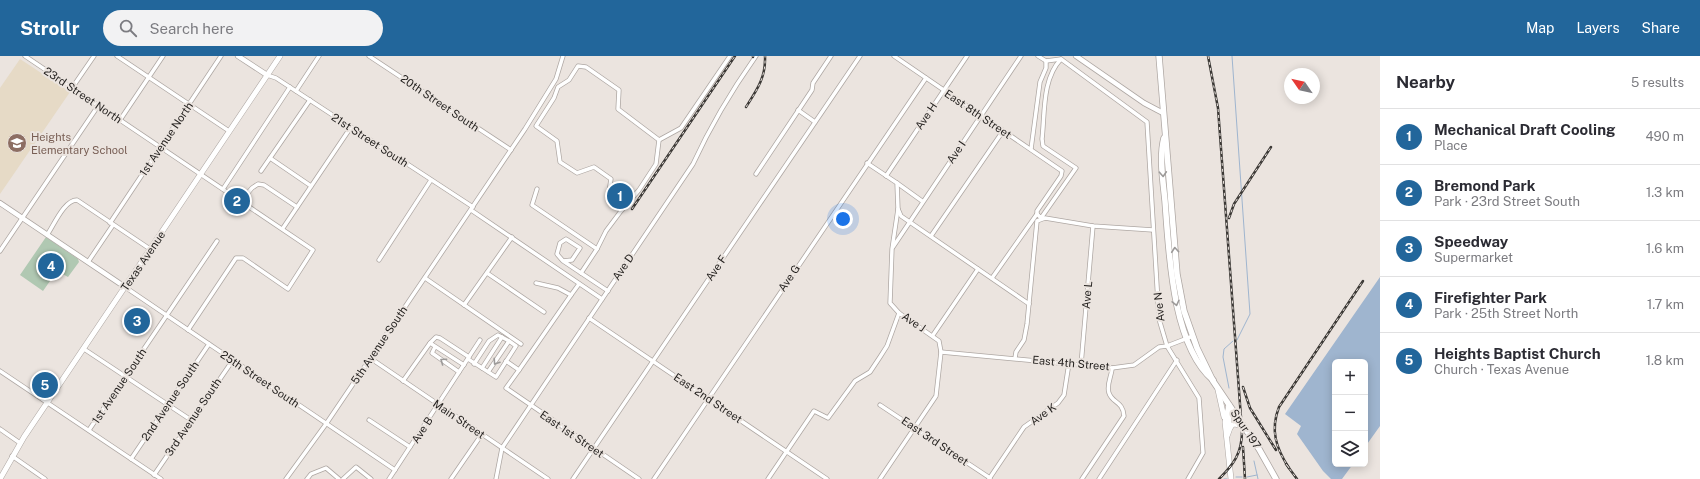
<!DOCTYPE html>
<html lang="en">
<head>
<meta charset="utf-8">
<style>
  :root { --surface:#fff; --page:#f2f2f3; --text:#2b2b33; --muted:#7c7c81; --line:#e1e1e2; --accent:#22669b }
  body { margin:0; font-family:"Public Sans",sans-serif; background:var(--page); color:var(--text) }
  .controls { position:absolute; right:12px; bottom:12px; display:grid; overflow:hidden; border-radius:6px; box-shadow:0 2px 10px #0003 }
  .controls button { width:36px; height:36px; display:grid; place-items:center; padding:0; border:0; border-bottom:1px solid var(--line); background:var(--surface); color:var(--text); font:20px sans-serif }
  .compass { position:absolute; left:1284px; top:12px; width:36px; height:36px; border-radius:50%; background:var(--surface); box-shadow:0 2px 10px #0003; rotate:304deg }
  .you { position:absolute; left:843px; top:163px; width:14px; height:14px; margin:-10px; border:3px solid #fff; border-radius:50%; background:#1a73e8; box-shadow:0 0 0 6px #1a73e833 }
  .badge { display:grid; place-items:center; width:26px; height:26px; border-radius:50%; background:var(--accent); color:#fff; font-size:13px; font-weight:700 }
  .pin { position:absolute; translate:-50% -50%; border:2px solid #fff; box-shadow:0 1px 4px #0006 }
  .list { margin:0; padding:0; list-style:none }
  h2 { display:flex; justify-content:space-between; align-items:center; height:52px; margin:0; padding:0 16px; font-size:17px }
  h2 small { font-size:13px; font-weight:400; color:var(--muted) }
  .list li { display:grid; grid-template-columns:26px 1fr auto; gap:12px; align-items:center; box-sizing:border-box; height:56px; padding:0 16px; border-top:1px solid var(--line) }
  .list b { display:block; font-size:15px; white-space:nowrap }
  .list p { margin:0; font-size:13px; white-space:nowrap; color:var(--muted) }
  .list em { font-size:13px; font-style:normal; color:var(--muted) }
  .icon { flex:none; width:22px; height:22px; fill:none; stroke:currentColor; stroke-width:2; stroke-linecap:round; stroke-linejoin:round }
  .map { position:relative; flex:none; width:1380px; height:423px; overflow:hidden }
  header { display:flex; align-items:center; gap:24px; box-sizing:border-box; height:56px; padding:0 20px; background:var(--accent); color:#fff }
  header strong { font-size:19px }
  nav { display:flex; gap:22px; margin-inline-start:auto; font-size:14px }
  .search { width:280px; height:36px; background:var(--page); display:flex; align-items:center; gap:10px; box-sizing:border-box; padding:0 14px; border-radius:22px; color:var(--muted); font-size:15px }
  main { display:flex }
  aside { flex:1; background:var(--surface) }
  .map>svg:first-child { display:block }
  .education { fill:#e6dac6 }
  .park { fill:#b0c8b2 }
  .water { fill:#9fb5cf }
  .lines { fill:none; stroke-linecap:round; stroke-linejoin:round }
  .stream { stroke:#9fb5cf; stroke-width:1 }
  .minor-casing { stroke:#aea7a3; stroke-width:5 }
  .tertiary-casing { stroke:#aea7a3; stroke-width:6 }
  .secondary-casing { stroke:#aea7a3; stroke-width:6 }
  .primary-casing { stroke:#aea7a3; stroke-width:7 }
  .minor { stroke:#fff; stroke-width:3.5 }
  .tertiary { stroke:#fff; stroke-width:4.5 }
  .secondary { stroke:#fff; stroke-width:5 }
  .primary { stroke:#fff; stroke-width:5.5 }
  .rail-casing { stroke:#3b3835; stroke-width:2.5 }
  .rail { stroke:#ebe4df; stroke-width:1; stroke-dasharray:3; stroke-linecap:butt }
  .oneway { stroke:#9c9a99 }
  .labels { text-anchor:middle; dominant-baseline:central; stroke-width:4; stroke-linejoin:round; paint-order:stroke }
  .street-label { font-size:11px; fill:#221f1d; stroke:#ebe4df }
  .education-label { font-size:11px; fill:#785e54; stroke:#ebe4df; text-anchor:start }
</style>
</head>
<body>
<header>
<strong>Strollr</strong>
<div class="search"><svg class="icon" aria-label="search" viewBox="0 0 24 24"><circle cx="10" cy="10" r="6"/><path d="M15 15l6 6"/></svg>Search here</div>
<nav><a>Map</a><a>Layers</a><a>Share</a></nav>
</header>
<main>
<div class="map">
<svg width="1380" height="423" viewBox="0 0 1380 423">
  <rect width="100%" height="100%" fill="#ebe4df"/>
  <path class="education" d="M20,3L70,36L0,138V32Z"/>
  <path class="park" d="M46,181L78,203L79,206L68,221L57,215L43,235L20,219Z"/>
  <path class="water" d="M1380,221V370L1365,391V306H1335V408H1353L1342,423H1331L1323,415L1297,378L1301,370L1285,358Z"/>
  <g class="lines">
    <g class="stream">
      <path d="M1232,0L1250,258L1237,284"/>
      <path d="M1229,332L1223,301L1224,293L1233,285"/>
      <path d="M1254,405L1258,423"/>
      <path d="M1236,421H1242"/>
      <path d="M1247,421L1257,419"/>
      <path d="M1224,423H1227"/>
    </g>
    <defs>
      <g id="minor">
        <path d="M25,0L313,194L288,233L243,202H236L188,274"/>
        <path d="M117,0L229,75"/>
        <path d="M369,0L511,94"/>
        <path d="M894,0L1062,115L1061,120L1037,155V158"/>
        <path d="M1038,0L1046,5L1061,3L1147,66L1159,263L1167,290L1199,342L1203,397L1188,423"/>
        <path d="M267,19L276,22L473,151"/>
        <path d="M72,32L94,0"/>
        <path d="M296,35L319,0"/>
        <path d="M798,54L815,66"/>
        <path d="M120,64L163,0"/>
        <path d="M659,84L681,72L730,0"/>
        <path d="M1031,93L1040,26L1046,12V5"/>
        <path d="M270,102L311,130"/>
        <path d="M867,107L897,127L898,153L892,193L890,247L899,257L939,285L941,296L936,340L880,423"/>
        <path d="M261,115L310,44"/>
        <path d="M756,118L812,34L813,27L831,0"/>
        <path d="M886,120L967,0"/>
        <path d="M897,127L922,145"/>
        <path d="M223,133L290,31"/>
        <path d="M537,133L532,149L597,193L581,217L608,235"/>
        <path d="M241,145L252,132L258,128L264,129L297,151"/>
        <path d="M898,153L901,160L1029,248"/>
        <path d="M471,154L602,243"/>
        <path d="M110,167L221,0"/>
        <path d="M283,172L351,71"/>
        <path d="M47,179C54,169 64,144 77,144L150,193"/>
        <path d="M931,180L1003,75"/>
        <path d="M893,191L1021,0"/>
        <path d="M597,193L606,175L621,155L619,151L608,142L611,123L594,111L577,117L560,106L557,85L536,70L554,42L558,31L569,24L578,10L586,11L619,34L618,53L659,84L656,108L639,134L621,155"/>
        <path d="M0,195L98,50"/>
        <path d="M379,204L431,124"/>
        <path d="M563,205L572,204L580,192L566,183L560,187L557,198L563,205L581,217"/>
        <path d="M88,206L113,169"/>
        <path d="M487,217L544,256"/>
        <path d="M425,222L521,288"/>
        <path d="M992,222L1037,158L1041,162L1076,112L1043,90L1042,83C1045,57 1042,23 1061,3"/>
        <path d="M125,231L395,414"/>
        <path d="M571,239L579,228"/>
        <path d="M464,249L512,181"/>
        <path d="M589,262L827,423"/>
        <path d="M933,279L978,213"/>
        <path d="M430,287L436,281L440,282L469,301"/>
        <path d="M435,291L432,297L459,316"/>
        <path d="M84,293L191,364"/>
        <path d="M941,296L1112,312L1134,309L1159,291L1167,290L1193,280"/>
        <path d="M370,302L548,423"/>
        <path d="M1015,302L1016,296L1024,284L1027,268L1037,165L1045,162L1093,170L1153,174"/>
        <path d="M468,303L496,321L516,290L509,285L488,316"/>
        <path d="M506,305L519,314L506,332L639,423"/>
        <path d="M474,308L489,285L498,279L509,285"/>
        <path d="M1081,309L1093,170"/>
        <path d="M482,312L502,281"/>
        <path d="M519,314L571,239L558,232L536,227"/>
        <path d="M0,315L161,423"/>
        <path d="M403,325L430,287L464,309"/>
        <path d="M880,349L990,422"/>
        <path d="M369,364L410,391"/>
        <path d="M0,373L20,387"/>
        <path d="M89,374L217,185"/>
        <path d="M12,400L45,423"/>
        <path d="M131,403L209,288"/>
        <path d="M154,419L233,304"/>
        <path d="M286,423L326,368L525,73L556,23L563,0"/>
        <path d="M307,423L311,418L326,412L339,423"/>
        <path d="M343,423L356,411L371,423"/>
        <path d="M389,423L480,284"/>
        <path d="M451,423L482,378"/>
        <path d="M496,423L502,392L693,108C710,71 732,34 756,0"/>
        <path d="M573,423L860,0"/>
        <path d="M654,423L926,22"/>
        <path d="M768,423L814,355L828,362L855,325L870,316L880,301L887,290L899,257"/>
        <path d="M989,423L1024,371L1058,347L1064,339L1069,307"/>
        <path d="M1082,423L1124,360C1123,345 1112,347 1109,337C1106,329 1112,319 1112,312"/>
        <path d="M1099,423L1177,304"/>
      </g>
      <g id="tertiary">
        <path d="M238,0L267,19"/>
        <path d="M1076,0L1144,47L1163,57"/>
        <path d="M0,147L125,231"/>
      </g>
      <g id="secondary">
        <path d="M1218,334L1224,361"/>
        <path d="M1229,349L1225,366L1231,423"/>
        <path d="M1229,374L1232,369L1235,368L1243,370"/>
        <path d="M1227,380L1229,375V349"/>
        <path d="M0,423L24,381L280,0"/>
      </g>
      <g id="primary">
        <path d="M1159,0L1177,218L1184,255L1197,292L1213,325L1259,393L1276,423"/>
        <path d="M1164,82C1159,101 1163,125 1165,145C1169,196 1172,289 1213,324"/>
      </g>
    </defs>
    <use href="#minor" class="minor-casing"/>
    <use href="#tertiary" class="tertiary-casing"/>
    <use href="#secondary" class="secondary-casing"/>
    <use href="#primary" class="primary-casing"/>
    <use href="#minor" class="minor"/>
    <use href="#tertiary" class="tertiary"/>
    <use href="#secondary" class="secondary"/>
    <use href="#primary" class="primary"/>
    <defs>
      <g id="rail">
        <path d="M1208,0L1218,52L1242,375C1242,397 1234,408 1219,423"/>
        <path d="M753,1V0"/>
        <path d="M746,51C757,34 766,21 765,0"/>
        <path d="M632,153L735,0"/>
        <path d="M1229,162L1234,148L1271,91"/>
        <path d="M1243,331L1250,352L1276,394"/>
        <path d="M1243,391L1245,423"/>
        <path d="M1286,408L1297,423"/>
        <path d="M1289,412C1276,392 1270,374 1279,351L1363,225"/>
      </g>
    </defs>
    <use href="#rail" class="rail-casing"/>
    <use href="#rail" class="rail"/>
  </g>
  <defs><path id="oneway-chevron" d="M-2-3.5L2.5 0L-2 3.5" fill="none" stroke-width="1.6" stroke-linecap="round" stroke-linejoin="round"/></defs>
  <g class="oneway">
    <use href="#oneway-chevron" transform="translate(1163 118) rotate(87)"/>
    <use href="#oneway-chevron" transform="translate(1175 194) rotate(-95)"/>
    <use href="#oneway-chevron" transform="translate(1176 247) rotate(77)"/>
    <use href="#oneway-chevron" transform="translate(443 305) rotate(-145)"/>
    <use href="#oneway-chevron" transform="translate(496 306) rotate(124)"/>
  </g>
  <defs>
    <symbol id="school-disc" viewBox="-11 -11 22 22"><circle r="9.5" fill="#8d6e63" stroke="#ebe4df"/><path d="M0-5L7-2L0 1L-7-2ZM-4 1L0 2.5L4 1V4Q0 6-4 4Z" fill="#fff"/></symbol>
  </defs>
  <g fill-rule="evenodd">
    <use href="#school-disc" x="6" y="76" width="22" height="22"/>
  </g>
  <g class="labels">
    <g class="street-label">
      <text transform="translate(83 39) rotate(34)">23rd Street North</text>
      <text transform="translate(440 47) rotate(34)">20th Street South</text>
      <text transform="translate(978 58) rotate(34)">East 8th Street</text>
      <text transform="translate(926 60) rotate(-56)">Ave H</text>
      <text transform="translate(166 83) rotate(-56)">1st Avenue North</text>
      <text transform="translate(370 84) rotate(33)">21st Street South</text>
      <text transform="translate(956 96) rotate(-56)">Ave I</text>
      <text transform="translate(143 205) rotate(-56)">Texas Avenue</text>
      <text transform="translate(623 211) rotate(-56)">Ave D</text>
      <text transform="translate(716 212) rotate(-56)">Ave F</text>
      <text transform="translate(789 222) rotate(-56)">Ave G</text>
      <text transform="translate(1087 239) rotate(-85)">Ave L</text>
      <text transform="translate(1159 251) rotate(-96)">Ave N</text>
      <text transform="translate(914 266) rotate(34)">Ave J</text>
      <text transform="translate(379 289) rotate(-56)">5th Avenue South</text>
      <text transform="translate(1071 307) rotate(5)">East 4th Street</text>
      <text transform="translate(260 323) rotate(34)">25th Street South</text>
      <text transform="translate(119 330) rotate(-56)">1st Avenue South</text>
      <text transform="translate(708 342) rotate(34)">East 2nd Street</text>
      <text transform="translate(170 345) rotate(-56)">2nd Avenue South</text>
      <text transform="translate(1043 358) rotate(-36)">Ave K</text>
      <text transform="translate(193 361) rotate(-56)">3rd Avenue South</text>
      <text transform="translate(459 363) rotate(34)">Main Street</text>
      <text transform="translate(1246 373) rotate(56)">Spur 197</text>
      <text transform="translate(422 374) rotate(-57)">Ave B</text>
      <text transform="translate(572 378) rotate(34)">East 1st Street</text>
      <text transform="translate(935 385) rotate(34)">East 3rd Street</text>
    </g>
    <g class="education-label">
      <text x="31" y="81">Heights<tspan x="31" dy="13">Elementary School</tspan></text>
    </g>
  </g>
</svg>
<div class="controls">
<button>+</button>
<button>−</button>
<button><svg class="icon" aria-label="layers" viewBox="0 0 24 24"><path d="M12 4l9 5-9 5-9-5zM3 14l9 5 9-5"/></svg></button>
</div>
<svg class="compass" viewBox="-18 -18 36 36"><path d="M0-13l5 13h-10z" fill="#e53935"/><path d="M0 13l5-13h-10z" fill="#7c7c81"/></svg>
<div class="you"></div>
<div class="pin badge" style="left:620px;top:140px">1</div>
<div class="pin badge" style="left:237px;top:145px">2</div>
<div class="pin badge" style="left:137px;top:265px">3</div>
<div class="pin badge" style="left:51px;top:210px">4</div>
<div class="pin badge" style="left:45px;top:329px">5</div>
</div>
<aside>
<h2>Nearby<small>5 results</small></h2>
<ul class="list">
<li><span class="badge">1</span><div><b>Mechanical Draft Cooling</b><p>Place</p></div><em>490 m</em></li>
<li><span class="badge">2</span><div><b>Bremond Park</b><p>Park · 23rd Street South</p></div><em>1.3 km</em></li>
<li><span class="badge">3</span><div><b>Speedway</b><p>Supermarket</p></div><em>1.6 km</em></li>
<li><span class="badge">4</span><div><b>Firefighter Park</b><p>Park · 25th Street North</p></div><em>1.7 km</em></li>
<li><span class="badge">5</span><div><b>Heights Baptist Church</b><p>Church · Texas Avenue</p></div><em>1.8 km</em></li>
</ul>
</aside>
</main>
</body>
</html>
